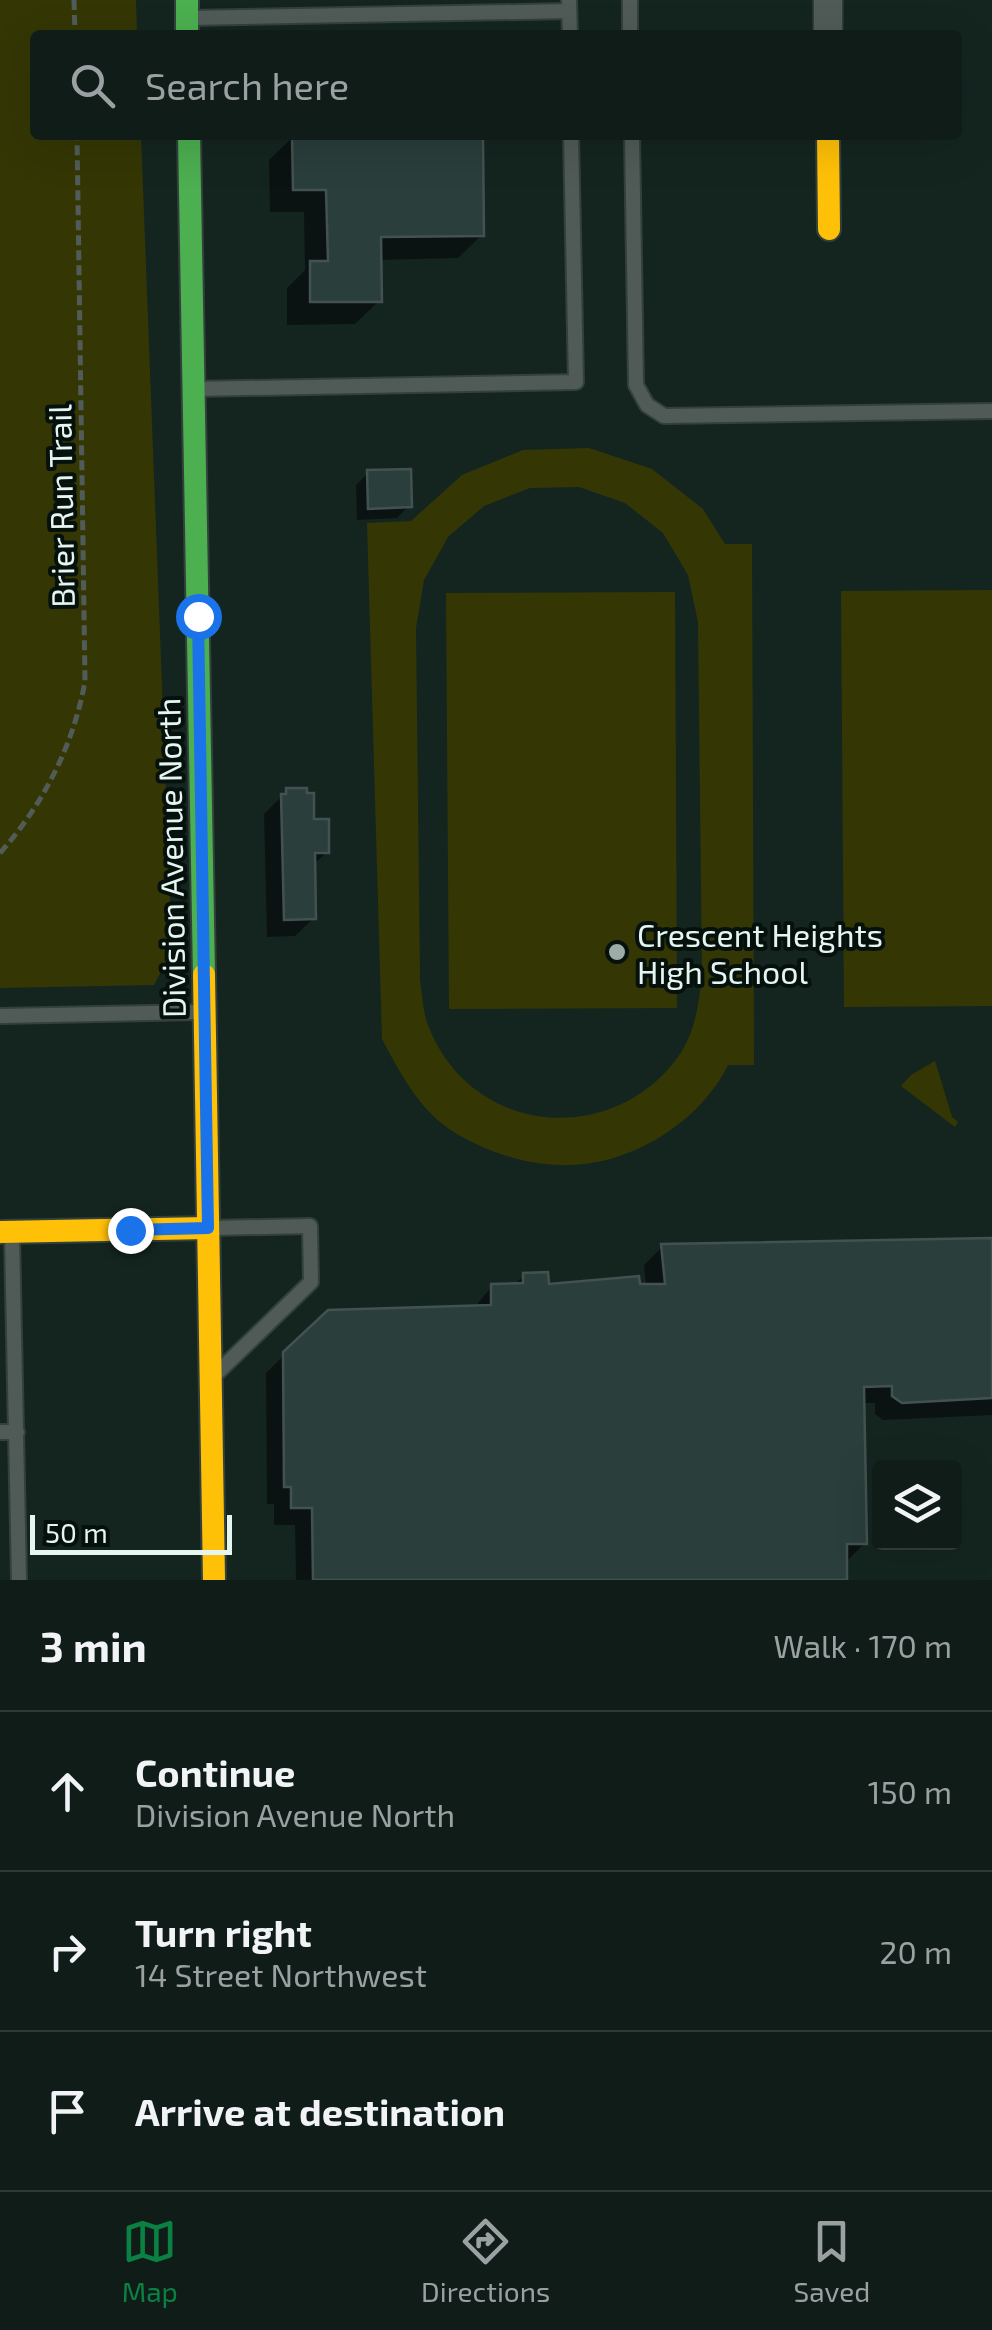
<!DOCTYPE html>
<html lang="en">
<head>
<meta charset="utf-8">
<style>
  :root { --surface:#0f1c18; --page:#182521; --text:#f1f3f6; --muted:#9ba1a2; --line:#2f3a37; --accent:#0b8043 }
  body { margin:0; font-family:"Exo 2",sans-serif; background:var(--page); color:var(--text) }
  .controls { position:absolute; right:30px; bottom:30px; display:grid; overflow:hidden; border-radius:10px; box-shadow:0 10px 40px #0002 }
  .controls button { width:90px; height:90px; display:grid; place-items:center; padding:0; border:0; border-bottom:2px solid var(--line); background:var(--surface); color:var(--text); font:50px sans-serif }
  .scale { position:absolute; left:30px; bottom:25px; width:202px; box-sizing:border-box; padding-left:10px; border:5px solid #e5f6f0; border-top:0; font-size:28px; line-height:35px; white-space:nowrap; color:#e5f6f0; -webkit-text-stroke:8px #06110d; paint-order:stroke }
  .stop { position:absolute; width:30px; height:30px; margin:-22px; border:8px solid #1a73e8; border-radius:50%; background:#fff }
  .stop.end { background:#1a73e8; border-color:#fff; box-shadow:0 2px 10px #0008 }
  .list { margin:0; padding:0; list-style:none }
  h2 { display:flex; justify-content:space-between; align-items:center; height:130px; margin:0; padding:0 40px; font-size:42px }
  h2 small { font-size:32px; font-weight:400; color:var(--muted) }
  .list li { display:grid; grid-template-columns:65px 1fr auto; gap:30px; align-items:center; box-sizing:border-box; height:160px; padding:0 40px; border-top:2px solid var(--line) }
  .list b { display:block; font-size:38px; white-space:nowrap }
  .list p { margin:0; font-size:32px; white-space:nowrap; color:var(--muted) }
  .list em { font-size:32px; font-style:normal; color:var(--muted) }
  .icon { flex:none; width:55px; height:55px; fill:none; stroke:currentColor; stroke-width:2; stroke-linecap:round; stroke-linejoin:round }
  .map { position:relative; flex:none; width:992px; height:1580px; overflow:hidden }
  .search { position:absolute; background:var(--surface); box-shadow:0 10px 40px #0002; left:30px; right:30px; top:30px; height:110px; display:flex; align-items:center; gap:25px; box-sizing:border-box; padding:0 35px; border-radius:10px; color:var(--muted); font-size:38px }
  .sheet { height:610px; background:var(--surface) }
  nav { display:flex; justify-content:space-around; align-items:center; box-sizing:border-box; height:140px; border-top:2px solid var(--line); background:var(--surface); font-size:28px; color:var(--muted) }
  nav a { display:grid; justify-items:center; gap:5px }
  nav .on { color:var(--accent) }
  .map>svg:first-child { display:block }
  .green { fill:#343704; fill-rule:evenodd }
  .shadow { fill:#0007 }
  .building { fill:#2a3e3c; stroke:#435250; stroke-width:2.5 }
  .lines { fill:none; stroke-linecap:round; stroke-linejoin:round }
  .lane-casing { stroke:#33403c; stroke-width:18 }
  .street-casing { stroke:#33403c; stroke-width:31 }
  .fast-casing { stroke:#33403c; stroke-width:26 }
  .slow-casing { stroke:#33403c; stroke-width:26 }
  .path { stroke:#515c59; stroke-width:5; stroke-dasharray:10 5; stroke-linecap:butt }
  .lane { stroke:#505b58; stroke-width:14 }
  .street { stroke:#505b58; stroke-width:28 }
  .fast { stroke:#4caf50; stroke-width:22 }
  .slow { stroke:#ffc107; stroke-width:22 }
  .route { stroke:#1a73e8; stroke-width:12 }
  .poi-dot { fill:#9cada7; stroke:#06110d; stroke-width:4 }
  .labels { text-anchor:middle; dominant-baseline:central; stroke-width:8; stroke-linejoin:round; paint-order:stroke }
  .street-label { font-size:32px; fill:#e5f6f0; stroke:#06110d }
  .poi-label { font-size:32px; fill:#e5f6f0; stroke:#06110d; text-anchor:start }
</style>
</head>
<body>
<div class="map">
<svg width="992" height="1580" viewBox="0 0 992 1580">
  <rect width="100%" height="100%" fill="#142520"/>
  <g class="green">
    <path d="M0,0H136L137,35H35V135H141L172,950L154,985L0,988Z"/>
    <path d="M589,448L652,469L703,509L725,544H752L754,1065H728C700,1122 631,1165 567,1165C529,1166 490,1153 457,1134C421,1113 401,1075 382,1039L367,523L411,521L462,475L523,450ZM579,487L625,503L663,533L688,575L698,622L702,974C699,1004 695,1036 675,1061C606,1149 469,1133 428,1025C423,1012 422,994 420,980L416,628L424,580L448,537L484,506L530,488Z"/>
    <path d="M992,590V1006L844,1007L841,591Z"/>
    <path d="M675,592L677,1008L449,1009L446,593Z"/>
    <path d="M935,1061L952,1117L958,1122L955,1127L901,1086L911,1075Z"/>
  </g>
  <g class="shadow">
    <path d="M303,135H481L482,235L458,258L379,260V301L355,324L287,325V288L305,270L304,212H270L269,160L293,137Z"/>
    <path d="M368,473L409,506L397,518L357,520L356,485Z"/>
    <path d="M287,791L312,822L327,852L312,866L314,918L295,936L267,937L264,814Z"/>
    <path d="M992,1240V1415L883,1420L875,1414V1403H862L865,1543L847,1561L845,1580H296L295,1525H274V1504H267L266,1373L285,1354L474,1308L492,1286L514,1285L524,1276L546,1286L646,1287L644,1265L662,1247Z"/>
  </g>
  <g class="building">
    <path d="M292,135H483L484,236L381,237L382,302H310V261H328L326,190H293Z"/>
    <path d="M411,469L412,507L368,509L367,470Z"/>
    <path d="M286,788H307V793H314V819H329V853H315L316,919L284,920L281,794H286Z"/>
    <path d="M992,1238V1398L902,1403L892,1396V1386L864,1387L867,1544H847V1580H313L312,1508H291V1487H284L283,1352L328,1310L491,1305V1284L523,1283V1273L548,1272L549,1284L639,1276L640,1284H665L661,1244Z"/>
  </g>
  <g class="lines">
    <defs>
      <g id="lane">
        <path d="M569,0L570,35"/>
        <path d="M630,0V35"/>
        <path d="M190,18L569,11"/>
        <path d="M632,135L636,385L647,405L664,416L992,411"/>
        <path d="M194,389L576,382L571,135"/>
        <path d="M0,1016L199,1012"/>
        <path d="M212,1228L310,1226L311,1282L218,1372"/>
        <path d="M12,1236L19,1580"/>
        <path d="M0,1432H17"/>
      </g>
      <path id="street" d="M828,0V35"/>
      <g id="fast">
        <path d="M187,0V35"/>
        <path d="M189,135L204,975"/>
      </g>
      <g id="slow">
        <path d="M828,135L829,229"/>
        <path d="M204,975L214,1580"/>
        <path d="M0,1232L208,1228"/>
      </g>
    </defs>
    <use href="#lane" class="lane-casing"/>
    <use href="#street" class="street-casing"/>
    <use href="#fast" class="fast-casing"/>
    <use href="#slow" class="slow-casing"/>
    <g class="path">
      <path d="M74,0L75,35"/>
      <path d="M0,853C43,805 74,744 85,681L77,135"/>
    </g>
    <use href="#lane" class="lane"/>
    <use href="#street" class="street"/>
    <use href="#fast" class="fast"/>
    <use href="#slow" class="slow"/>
  </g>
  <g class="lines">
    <path class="route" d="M130,1230L208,1228L198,616"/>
  </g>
  <circle class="poi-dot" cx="617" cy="952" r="10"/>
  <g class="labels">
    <g class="street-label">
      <text transform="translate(60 506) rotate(-91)">Brier Run Trail</text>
      <text transform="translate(170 858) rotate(-91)">Division Avenue North</text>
    </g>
    <g class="poi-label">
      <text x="637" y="934">Crescent Heights<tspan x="637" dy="37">High School</tspan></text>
    </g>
  </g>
</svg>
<div class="controls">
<button><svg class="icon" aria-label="layers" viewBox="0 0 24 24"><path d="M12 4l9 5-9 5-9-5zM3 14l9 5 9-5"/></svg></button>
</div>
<div class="scale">50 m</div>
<div class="stop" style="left:198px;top:616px"></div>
<div class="stop end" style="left:130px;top:1230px"></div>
<div class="search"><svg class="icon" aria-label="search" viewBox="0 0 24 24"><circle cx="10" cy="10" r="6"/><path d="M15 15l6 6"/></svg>Search here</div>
</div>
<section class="sheet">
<h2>3 min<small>Walk · 170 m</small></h2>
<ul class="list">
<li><svg class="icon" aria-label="ahead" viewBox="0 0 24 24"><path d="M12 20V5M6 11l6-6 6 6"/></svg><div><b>Continue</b><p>Division Avenue North</p></div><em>150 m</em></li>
<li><svg class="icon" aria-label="right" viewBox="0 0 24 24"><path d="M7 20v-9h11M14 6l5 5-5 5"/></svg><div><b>Turn right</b><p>14 Street Northwest</p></div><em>20 m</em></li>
<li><svg class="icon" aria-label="arrive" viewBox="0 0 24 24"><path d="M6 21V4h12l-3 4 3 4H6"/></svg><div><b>Arrive at destination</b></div></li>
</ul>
</section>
<nav>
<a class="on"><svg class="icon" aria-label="map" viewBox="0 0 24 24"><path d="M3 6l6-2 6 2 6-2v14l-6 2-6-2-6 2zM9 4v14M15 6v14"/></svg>Map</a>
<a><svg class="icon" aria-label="directions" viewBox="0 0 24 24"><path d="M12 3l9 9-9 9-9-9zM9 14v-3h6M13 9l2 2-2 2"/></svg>Directions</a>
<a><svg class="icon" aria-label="saved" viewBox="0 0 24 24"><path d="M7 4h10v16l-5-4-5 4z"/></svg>Saved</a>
</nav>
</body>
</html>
